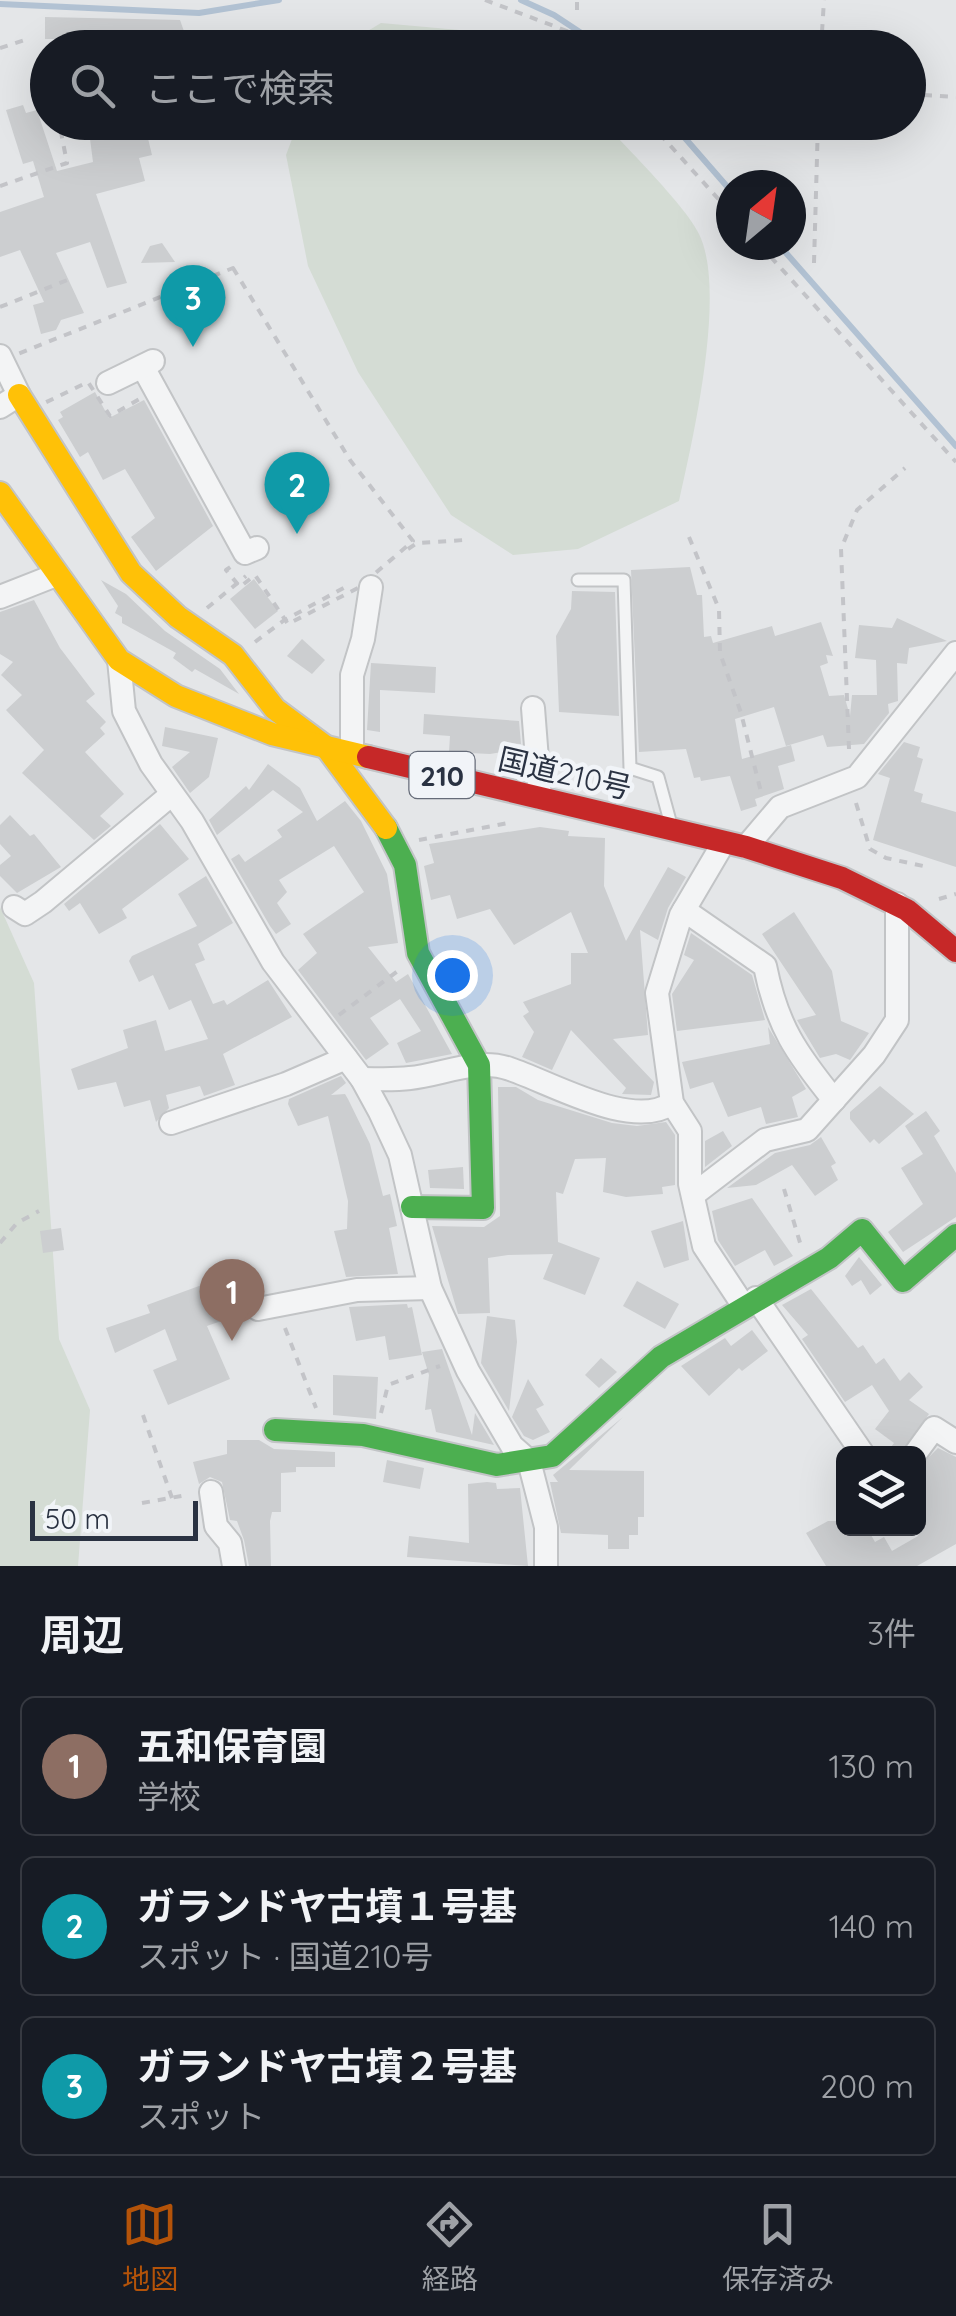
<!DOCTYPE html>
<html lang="ja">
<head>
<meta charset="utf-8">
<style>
  :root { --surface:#171b24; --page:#242831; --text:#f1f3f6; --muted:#9ea1a6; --line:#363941; --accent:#b45309 }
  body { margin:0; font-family:Quicksand,"Noto Sans JP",sans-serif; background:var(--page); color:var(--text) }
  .controls { position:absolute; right:30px; bottom:30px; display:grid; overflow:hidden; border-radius:15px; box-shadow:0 10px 40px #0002 }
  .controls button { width:90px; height:90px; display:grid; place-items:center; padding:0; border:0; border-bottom:2px solid var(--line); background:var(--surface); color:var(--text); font:50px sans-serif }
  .compass { position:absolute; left:716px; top:170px; width:90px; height:90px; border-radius:50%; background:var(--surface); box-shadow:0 10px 40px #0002; rotate:29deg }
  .scale { position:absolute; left:30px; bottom:25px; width:168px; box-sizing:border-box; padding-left:10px; border:5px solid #2a3242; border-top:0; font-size:28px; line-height:35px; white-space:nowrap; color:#2a3242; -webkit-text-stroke:8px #f1f4f8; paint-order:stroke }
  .you { position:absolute; left:452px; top:975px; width:35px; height:35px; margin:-25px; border:8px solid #fff; border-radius:50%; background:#1a73e8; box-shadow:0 0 0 15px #1a73e833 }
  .badge { display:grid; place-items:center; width:65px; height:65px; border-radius:50%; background:var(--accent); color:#fff; font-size:32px; font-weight:700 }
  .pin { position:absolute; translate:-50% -82px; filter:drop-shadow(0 2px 5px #0008) }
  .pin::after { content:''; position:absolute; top:52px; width:35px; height:30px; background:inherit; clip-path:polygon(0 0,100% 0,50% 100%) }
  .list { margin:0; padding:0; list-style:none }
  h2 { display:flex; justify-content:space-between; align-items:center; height:130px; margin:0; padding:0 40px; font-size:42px }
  h2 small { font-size:32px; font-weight:400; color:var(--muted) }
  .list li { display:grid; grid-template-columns:65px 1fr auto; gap:30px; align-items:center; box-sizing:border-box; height:140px; margin:0 20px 20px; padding:0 20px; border:2px solid var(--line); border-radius:15px }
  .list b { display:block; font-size:38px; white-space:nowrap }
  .list p { margin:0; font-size:32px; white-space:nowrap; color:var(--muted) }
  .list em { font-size:32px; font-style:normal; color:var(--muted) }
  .icon { flex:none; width:55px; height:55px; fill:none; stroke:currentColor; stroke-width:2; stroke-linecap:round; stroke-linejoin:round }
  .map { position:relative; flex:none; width:956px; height:1566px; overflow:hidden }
  .search { position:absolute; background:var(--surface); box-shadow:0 10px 40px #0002; left:30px; right:30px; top:30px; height:110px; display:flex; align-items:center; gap:25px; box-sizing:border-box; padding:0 35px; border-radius:55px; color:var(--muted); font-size:38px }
  .sheet { height:610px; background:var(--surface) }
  nav { display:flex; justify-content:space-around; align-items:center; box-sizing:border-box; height:140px; border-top:2px solid var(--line); background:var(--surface); font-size:28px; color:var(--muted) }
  nav a { display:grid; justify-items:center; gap:5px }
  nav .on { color:var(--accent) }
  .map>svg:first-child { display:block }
  .green { fill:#d4dcd4 }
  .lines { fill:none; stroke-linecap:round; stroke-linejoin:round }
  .stream { stroke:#b2c2d3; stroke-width:6 }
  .building { fill:#ccced0 }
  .lane-casing { stroke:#c2c4c6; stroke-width:15 }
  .street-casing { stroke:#c2c4c6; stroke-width:26 }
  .fast-casing { stroke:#c2c4c6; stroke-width:26 }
  .slow-casing { stroke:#c2c4c6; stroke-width:26 }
  .jam-casing { stroke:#c2c4c6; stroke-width:26 }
  .path { stroke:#c3c4c8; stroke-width:4; stroke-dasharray:8 8; stroke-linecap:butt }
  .lane { stroke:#f3f4f5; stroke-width:11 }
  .street { stroke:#f3f4f5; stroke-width:22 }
  .fast { stroke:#4caf50; stroke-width:22 }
  .slow { stroke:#ffc107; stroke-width:22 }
  .jam { stroke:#c62828; stroke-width:22 }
  .labels { text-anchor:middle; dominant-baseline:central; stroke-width:9; stroke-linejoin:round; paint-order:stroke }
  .shield { fill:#f1f4f8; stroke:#666c79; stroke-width:2.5 }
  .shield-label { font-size:28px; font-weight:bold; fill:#2a3242 }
  .street-label { font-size:30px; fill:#2a3242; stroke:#f1f4f8 }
</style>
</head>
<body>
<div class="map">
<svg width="956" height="1566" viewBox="0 0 956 1566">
  <rect width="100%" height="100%" fill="#e4e6e8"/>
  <g class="green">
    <path d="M381,23L471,31L508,47H341Z"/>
    <path d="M298,123H603C625,145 688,209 699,234C727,291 693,439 679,501L578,549L513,555L451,515L358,372L308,266L286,155Z"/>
    <path d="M0,907L34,983L59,1339L90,1410L78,1566H0Z"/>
  </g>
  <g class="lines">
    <g class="stream">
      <path d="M521,0L554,15L604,48"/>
      <path d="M0,4L199,13L279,0"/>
      <path d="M671,122L731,191"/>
      <path d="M779,245L956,446"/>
    </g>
  </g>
  <g class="building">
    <path d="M45,17L180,20L190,48H127L128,39H45Z"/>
    <path d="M23,105L26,113L37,110L57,171L93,162L89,131L122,122H144L152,155L139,158L145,181L96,194L127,283L107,288L90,242L56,253L84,313L61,320L56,330L41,334L33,305L44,302L20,250L0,257V212L44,197L33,161L23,164L6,110Z"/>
    <path d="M162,243L175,262L141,263L150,246Z"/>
    <path d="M95,392L109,418L144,400L213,526L156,571L131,537L155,518L125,469L103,480L88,452L80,457L58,420L63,417L60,412Z"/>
    <path d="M690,567L697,595H702L704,637L711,636L713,643L772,626L775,636L821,622L833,656L826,655L828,663L820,666L829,696L844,695L850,716L852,695H877L876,660L855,658L859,625L892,628L897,618L947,641L909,648L907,664L897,663L898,701L888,704L889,713L864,744L827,747L823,735L786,746L774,707L735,719L742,759L791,745L795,761L778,766L784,789L755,799L757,806L741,811L730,776L701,781L700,777L694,778L686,749L639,752L631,570Z"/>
    <path d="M254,579L278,611L255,629L230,599Z"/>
    <path d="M101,580L126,594L165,631L220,669L239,694L195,669L192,672L173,658L176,653L122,623V617L115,613L118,606Z"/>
    <path d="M572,591L615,592L619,716L559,712L556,636L571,609Z"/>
    <path d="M34,600L60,648L95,694L86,701L106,722L100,728L105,734L85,752L124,794L100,816L111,826L94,840L22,773L44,750L6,710L22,695L1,675L13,662L0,654V612Z"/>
    <path d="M302,639L325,660L312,674L287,656Z"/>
    <path d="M371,663L436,667L435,693L380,690V732L367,730Z"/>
    <path d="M424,714L519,721L521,744L502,743V752L490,754L449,752L450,736L423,734Z"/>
    <path d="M165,727L218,738L209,777L190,793L172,767L190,752L162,746Z"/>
    <path d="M904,742L920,747L917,757L923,759L914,791L923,794L921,802L956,812V867L873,840L890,778L878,774Z"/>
    <path d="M268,764L300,788L317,821L345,801L361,821L387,874L398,943L368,947L396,982L408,974L452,1054L406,1063L397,1043L421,1031L400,999L370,1018L389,1044L366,1060L298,970L317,953L303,934L364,892L334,846L279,880L287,892L277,903L291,924L276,934L270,926L231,859L239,854L245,862L282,837L277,830L303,812L273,790L217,835L209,820L246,786L249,790Z"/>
    <path d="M10,815L30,836L34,834L61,867L17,893L0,876V865L11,856L0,844V825Z"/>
    <path d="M160,824L189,859L122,909L127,918L99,934L80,903L69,911L64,904Z"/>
    <path d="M540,827L569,831L568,836L605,838L604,886L626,941L668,867L686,877L668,908L658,940L640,930L648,1035L613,1039L654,1082L651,1095L622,1094L626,1088L571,1030L552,1070L522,1057L534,1032L523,1016L529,1012L523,1002L571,984V953H588L571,912L514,945L490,909L457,919L450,895L431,900L424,866L434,863L429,844Z"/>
    <path d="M206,876L233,923L198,944L205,960L195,964L213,1004L224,1000L227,1005L268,980L292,1017L223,1054L235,1085L204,1096L200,1086L166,1095L169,1108L156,1122L150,1100L124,1107L116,1082L78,1090L71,1069L128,1048L123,1030L156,1020L165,1051L208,1039L191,1000L169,1010L153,975L139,982L129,961L132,956L197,926L178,894Z"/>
    <path d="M794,912L832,971L841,1021L869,1033L850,1060L836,1054L820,1058L797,1020L816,1015L762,934Z"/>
    <path d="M691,933L752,975L765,1020L677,1031L672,994L694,960L684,955Z"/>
    <path d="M768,1027L806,1089L792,1097L798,1117L766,1124L761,1107L728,1117L713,1082L690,1089L682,1062L770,1044Z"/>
    <path d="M341,1076L346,1083L331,1095L345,1094L348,1099L370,1144L383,1196L390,1194L397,1226L389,1228L398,1274L346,1277L334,1231L347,1229L348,1201L328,1116L298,1126L288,1104L289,1099Z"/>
    <path d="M880,1086L914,1114L879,1144L874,1139L870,1143L850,1119V1112Z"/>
    <path d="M498,1087H516L538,1100L612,1123L637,1126L666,1122L675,1135V1185L662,1187L663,1194L626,1197L603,1192L606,1158L575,1159L563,1194L556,1192L558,1242L600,1258L585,1295L543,1279L553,1254L508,1255L488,1258L490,1313L458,1314L432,1226L484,1227L500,1216Z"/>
    <path d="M926,1111L940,1131L934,1136L956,1173V1217L903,1252L888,1232L923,1204L901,1168L923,1154L905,1126Z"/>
    <path d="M723,1131L732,1146L705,1167V1141Z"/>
    <path d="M821,1137L836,1163L831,1166L838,1180L815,1196L792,1165L756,1185L727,1188L775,1153L810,1145Z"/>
    <path d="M463,1167L464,1189L430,1188L428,1170Z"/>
    <path d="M752,1198L793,1256L774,1266L765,1250L735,1266L718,1240L712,1211Z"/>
    <path d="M683,1221L689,1260L664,1268L651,1231Z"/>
    <path d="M61,1228L64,1250L43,1253L40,1231Z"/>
    <path d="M859,1257L882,1285L870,1295L861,1280L852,1286L845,1276Z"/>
    <path d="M637,1281L679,1304L665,1329L623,1306Z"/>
    <path d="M210,1282L215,1294L242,1284L247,1299L244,1313L207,1326L230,1379L168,1405L153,1370L177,1360L165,1329L115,1353L106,1328L150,1313L147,1305Z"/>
    <path d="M811,1289L858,1348L863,1345L876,1364L884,1358L900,1381L909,1372L923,1387L909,1400L929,1414L900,1454H886L894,1443L875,1429L889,1411L872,1385L845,1402L802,1339L808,1335L782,1305Z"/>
    <path d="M407,1304L408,1308L412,1307L422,1355L389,1360L385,1336L356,1341L349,1307Z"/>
    <path d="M487,1316L515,1320L517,1342L509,1411L481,1363Z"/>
    <path d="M752,1330L768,1351L742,1371L739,1368L709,1396L681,1366L725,1338L731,1346Z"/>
    <path d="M442,1349L472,1435L475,1413L494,1445L436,1432L431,1409L425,1410L429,1375L422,1352Z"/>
    <path d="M601,1358L617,1372L599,1388L585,1375Z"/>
    <path d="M333,1375L378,1377L376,1419L333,1415Z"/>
    <path d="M528,1379L544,1405L536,1409L550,1432L533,1440L524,1436L512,1417Z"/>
    <path d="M623,1417L569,1470L644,1471V1517H638V1535H629V1549H608V1535L561,1533L550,1482H558L553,1475Z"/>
    <path d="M227,1440H259L274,1449L335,1452V1467H296V1472L281,1473V1512H272L270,1521L271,1566H249L244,1540L237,1521L230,1520L222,1482L210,1477L199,1484L193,1462L227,1454Z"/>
    <path d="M938,1448L956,1457V1544L917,1566H826L806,1533L828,1521H840L844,1528H867L875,1542L884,1537L892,1551L918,1536V1468Z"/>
    <path d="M387,1460L424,1468L420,1489L383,1482Z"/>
    <path d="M487,1482L496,1483L497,1489L520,1488L528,1566L407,1557L409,1536L469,1543L468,1484Z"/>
  </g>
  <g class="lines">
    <defs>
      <path id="lane" d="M578,580H624L630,768L658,777L670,821"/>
      <g id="street">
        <path d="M0,356L19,395L0,407"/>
        <path d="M143,367L245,553L257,548"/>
        <path d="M108,383L153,361"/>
        <path d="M0,597L56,575"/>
        <path d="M119,660L124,711L151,764L192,821L273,962L362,1079L380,1112L400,1155L430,1288L468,1371L512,1446L529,1461L546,1527V1566"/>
        <path d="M533,708L540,798"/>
        <path d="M352,753V675L363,639L371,587"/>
        <path d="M724,842L681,915L657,993L672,1103L690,1131V1184L704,1246L743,1305"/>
        <path d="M746,847L780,807L857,777L956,653"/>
        <path d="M14,907L25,914L43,902L172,794"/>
        <path d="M684,910L765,966C777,1026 796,1053 834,1100"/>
        <path d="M362,1079C378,1079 394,1080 410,1078C442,1075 477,1057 510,1069C552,1083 633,1131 672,1103"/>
        <path d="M171,1123L286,1084L346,1058"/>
        <path d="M693,1195L765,1140L807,1130L874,1055L897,1020V904"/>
        <path d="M756,1298L863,1454"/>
        <path d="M258,1309L357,1290L430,1288"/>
        <path d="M915,1454L934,1428L956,1442"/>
        <path d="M211,1492L216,1526L230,1543L234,1566"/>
      </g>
      <g id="fast">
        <path d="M386,828L405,865L418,953L479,1065L483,1208L412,1207"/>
        <path d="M275,1430L363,1435L497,1465L552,1456L661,1357L829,1258L862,1230L903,1281L956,1235"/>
      </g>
      <g id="slow">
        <path d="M19,395L131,573L178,617L233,655L275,709L326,747L386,828"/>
        <path d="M0,493L119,660L176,696L272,734L368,757"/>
      </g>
      <path id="jam" d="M368,757L746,847L842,878L907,910L956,951"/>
    </defs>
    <use href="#lane" class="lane-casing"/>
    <use href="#street" class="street-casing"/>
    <use href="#fast" class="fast-casing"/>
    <use href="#slow" class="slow-casing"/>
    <use href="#jam" class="jam-casing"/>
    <g class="path">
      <path d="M485,0L567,31L582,48"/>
      <path d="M577,10V0"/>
      <path d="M0,48L25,40"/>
      <path d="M821,48L824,0"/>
      <path d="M908,94L956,97"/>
      <path d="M649,122L731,213"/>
      <path d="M0,186L67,163L59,122"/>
      <path d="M760,245L956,462"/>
      <path d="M814,263L818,122"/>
      <path d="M233,268L350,460L413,541L358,588L288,624L255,575L240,587L226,570L243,558L148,394L110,416L88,382L32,409L5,359Z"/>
      <path d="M0,307L70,279"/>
      <path d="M689,537L719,609L720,653L741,713L761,792"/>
      <path d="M408,549L417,543L464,540"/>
      <path d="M207,608L246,576"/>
      <path d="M255,642L283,621L349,585"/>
      <path d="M849,749L841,549L857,510L905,468"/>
      <path d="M856,803L870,849L886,858L928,867"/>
      <path d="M419,840L508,823"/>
      <path d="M939,899L956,894"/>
      <path d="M339,1015L399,970"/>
      <path d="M784,1189L801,1246"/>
      <path d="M0,1243L17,1223L39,1211"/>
      <path d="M285,1328L316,1408"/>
      <path d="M381,1413L388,1385L440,1366"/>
      <path d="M143,1415L172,1498"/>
      <path d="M142,1503L187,1495"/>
    </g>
    <use href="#lane" class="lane"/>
    <use href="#street" class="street"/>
    <use href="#fast" class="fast"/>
    <use href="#slow" class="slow"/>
    <use href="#jam" class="jam"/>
  </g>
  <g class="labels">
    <rect class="shield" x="409.5" y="752" width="65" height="46" rx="8"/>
    <g class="shield-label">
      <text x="442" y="775">210</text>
    </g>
    <g class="street-label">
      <text transform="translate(565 773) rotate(13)">国道210号</text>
    </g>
  </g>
</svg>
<div class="controls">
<button><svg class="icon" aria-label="layers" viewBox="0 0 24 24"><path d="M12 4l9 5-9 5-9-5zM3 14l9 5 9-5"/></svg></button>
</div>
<svg class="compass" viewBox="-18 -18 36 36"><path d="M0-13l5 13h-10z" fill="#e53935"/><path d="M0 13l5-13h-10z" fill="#9ea1a6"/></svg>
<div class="scale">50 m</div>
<div class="you"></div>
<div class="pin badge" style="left:232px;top:1341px;background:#8d6e63">1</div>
<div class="pin badge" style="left:297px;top:534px;background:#0f9aa8">2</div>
<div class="pin badge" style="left:193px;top:347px;background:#0f9aa8">3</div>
<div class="search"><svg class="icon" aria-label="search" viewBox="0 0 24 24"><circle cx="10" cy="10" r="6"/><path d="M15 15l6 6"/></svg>ここで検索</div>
</div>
<section class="sheet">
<h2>周辺<small>3件</small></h2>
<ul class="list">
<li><span class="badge" style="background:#8d6e63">1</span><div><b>五和保育園</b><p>学校</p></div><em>130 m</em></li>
<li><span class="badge" style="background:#0f9aa8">2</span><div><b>ガランドヤ古墳１号基</b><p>スポット · 国道210号</p></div><em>140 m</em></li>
<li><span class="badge" style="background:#0f9aa8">3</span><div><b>ガランドヤ古墳２号基</b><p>スポット</p></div><em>200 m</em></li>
</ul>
</section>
<nav>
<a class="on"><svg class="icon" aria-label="map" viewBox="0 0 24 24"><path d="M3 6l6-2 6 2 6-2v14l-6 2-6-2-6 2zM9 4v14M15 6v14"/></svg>地図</a>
<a><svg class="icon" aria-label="directions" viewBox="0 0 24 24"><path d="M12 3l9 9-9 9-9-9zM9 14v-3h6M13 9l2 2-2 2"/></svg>経路</a>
<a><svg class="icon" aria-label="saved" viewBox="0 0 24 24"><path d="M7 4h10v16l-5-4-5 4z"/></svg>保存済み</a>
</nav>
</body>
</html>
